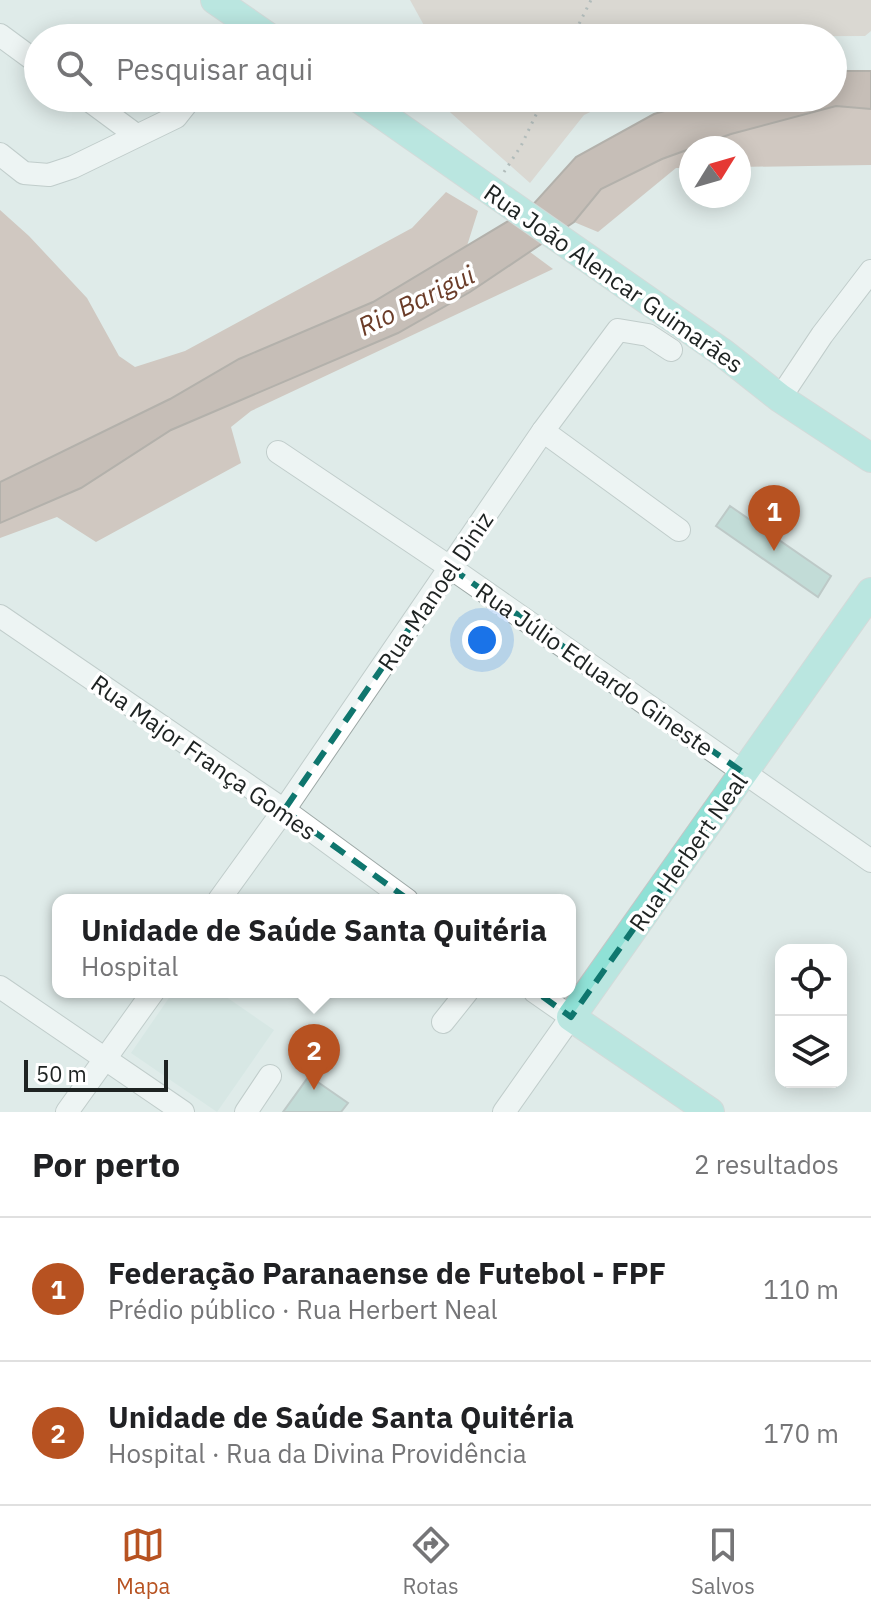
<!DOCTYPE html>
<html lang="pt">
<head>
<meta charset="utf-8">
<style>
  :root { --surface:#fff; --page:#f2f2f2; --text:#202124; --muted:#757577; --line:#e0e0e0; --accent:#b75221 }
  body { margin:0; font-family:"IBM Plex Sans",sans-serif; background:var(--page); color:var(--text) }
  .controls { position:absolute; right:24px; bottom:24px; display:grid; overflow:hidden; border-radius:16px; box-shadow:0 4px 20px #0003 }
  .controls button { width:72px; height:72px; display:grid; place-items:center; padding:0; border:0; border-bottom:2px solid var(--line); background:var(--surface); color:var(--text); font:40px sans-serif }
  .compass { position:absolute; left:679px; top:136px; width:72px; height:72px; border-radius:50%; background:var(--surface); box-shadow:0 4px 20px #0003; rotate:53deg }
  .scale { position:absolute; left:24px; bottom:20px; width:144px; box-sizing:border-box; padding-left:8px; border:4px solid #1e2322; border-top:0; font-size:22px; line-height:28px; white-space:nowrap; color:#1e2322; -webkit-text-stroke:6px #fff; paint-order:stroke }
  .you { position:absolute; left:482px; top:640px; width:28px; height:28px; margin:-20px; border:6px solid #fff; border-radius:50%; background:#1a73e8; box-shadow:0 0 0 12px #1a73e833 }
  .badge { display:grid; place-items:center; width:52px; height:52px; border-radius:50%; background:var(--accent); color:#fff; font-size:26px; font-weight:700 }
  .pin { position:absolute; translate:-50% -66px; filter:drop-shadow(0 2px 4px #0008) }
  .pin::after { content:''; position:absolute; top:42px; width:28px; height:24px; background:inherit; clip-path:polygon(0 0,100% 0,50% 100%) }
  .popup { position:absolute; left:52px; top:894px; width:524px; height:104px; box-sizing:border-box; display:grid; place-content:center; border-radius:16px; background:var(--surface); filter:drop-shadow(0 2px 6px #0005); font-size:26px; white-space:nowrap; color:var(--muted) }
  .popup b { font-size:30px; color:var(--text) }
  .popup::after { content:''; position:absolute; left:50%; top:100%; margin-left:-16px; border:16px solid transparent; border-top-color:var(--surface) }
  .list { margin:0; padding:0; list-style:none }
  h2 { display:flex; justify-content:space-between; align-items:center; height:104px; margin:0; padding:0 32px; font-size:34px }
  h2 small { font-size:26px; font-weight:400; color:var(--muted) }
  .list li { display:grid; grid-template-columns:52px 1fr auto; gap:24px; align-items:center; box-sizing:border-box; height:144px; padding:0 32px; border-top:2px solid var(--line) }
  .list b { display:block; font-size:30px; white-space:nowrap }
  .list p { margin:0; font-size:26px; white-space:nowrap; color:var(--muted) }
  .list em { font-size:26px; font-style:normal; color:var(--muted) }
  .icon { flex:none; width:44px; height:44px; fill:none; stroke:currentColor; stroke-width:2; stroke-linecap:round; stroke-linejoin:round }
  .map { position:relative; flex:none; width:871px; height:1112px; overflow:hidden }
  .search { position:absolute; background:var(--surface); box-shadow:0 4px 20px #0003; left:24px; right:24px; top:24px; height:88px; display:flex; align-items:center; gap:20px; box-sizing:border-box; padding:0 28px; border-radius:44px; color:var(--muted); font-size:30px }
  .sheet { height:392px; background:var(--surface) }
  nav { display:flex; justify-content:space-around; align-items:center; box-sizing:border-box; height:112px; border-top:2px solid var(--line); background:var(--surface); font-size:22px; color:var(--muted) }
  nav a { display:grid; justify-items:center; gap:4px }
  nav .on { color:var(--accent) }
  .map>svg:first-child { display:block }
  .built { fill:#cee3de }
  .green { fill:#d5c0b7 }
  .forest { fill:#be9e90 }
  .water { fill:#a8887b; stroke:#7f6a60; stroke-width:2 }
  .building { fill:#a1c9c1; stroke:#95a09e; stroke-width:2 }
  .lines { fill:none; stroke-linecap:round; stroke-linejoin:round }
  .minor-casing { stroke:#9da8a6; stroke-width:24 }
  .major-casing { stroke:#c4c6c6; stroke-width:30 }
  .path { stroke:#7b8382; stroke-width:3; stroke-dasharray:2 6; stroke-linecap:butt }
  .minor { stroke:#fff; stroke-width:22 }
  .major { stroke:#8fe1d6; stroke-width:28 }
  .marked { fill:none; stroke:#0f766e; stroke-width:6; stroke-dasharray:16 10; stroke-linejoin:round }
  .labels { text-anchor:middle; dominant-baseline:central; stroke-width:7; stroke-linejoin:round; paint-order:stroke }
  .street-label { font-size:24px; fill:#1e2322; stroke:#fff }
  .water-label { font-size:26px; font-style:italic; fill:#6b3c28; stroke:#fff }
</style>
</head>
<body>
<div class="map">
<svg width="871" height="1112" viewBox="0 0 871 1112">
  <rect width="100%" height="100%" fill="#dfebe9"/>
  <path class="built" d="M173,992H219L274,1030L217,1112L131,1053Z"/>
  <g class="green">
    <path d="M410,0H871V31L865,36L431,38Z"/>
    <path d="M434,98H620L584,115L530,183Z"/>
  </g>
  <g class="forest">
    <path d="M836,106L871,109V165L739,167V148H691L731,134Z"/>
    <path d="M691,148V168H676L598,232L574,222L601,189L662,158Z"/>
    <path d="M446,192L478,211L466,249L373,302L239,359L170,399L0,482V210L29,236L87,298L119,356L135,367L185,351L412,228Z"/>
    <path d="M530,252L553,269L251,411L231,427L241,463L96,542L57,517L0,538V523L81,488L171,430L398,333L470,292Z"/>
  </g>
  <path class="water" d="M833,71H871V109L836,106L731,134L662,159L601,189L574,222L470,292L398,333L171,430L81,488L0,523V482L170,399L239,359L373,302L530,208L576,157L654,114L710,98H833Z"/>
  <g class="building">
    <path d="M730,506L831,576L818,597L716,526Z"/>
    <path d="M309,1076L348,1103L341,1112H283Z"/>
  </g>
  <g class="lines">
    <defs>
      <g id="minor">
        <path d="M0,35L38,63"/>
        <path d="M86,98L136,135"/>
        <path d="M0,154L24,173L49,175L73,167L176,117L191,98"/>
        <path d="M780,398L822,335L871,271"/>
        <path d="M543,431L679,530"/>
        <path d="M278,452L451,568L871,861"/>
        <path d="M0,616L284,810L407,900"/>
        <path d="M219,900L284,810L543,431L618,330L648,335L671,350"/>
        <path d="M0,987L183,1112"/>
        <path d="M443,1022L467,992"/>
        <path d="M67,1112L153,992"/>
        <path d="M246,1112L270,1076"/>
        <path d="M504,1112L571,1017L535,992"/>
      </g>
      <g id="major">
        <path d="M215,0L270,38"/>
        <path d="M358,98L723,353L780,398L871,458"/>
        <path d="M710,1112L571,1017L871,592"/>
      </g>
    </defs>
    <use href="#minor" class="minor-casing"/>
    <use href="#major" class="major-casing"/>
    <g class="path">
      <path d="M572,38L591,0"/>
      <path d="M504,172L521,146L544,98"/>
    </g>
    <use href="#minor" class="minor"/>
    <use href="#major" class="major"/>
  </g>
  <path d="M0 0H871V1112H0ZM451,568L744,773L571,1017L284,810Z" fill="#dfebe9" fill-opacity=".55" fill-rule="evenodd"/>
  <path class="marked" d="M451,568L744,773L571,1017L284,810Z"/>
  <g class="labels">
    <g class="street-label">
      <text transform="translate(614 278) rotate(35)">Rua João Alencar Guimarães</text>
      <text transform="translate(435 591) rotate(-56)">Rua Manoel Diniz</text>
      <text transform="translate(595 669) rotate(35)">Rua Júlio Eduardo Gineste</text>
      <text transform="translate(204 757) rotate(35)">Rua Major França Gomes</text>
      <text transform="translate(688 852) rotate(-55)">Rua Herbert Neal</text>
    </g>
    <g class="water-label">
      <text transform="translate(416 300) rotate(-26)">Rio Barigui</text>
    </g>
  </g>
</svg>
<div class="controls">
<button><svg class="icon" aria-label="locate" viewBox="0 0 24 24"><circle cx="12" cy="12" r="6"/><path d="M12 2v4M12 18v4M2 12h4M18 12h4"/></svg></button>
<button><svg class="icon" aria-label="layers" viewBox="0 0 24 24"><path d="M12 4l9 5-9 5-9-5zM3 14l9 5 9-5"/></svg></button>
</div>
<svg class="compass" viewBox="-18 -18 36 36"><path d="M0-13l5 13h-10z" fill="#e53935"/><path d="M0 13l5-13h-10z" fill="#757577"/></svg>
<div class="scale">50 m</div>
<div class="you"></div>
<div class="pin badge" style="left:774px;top:551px">1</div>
<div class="pin badge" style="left:314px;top:1090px">2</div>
<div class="popup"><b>Unidade de Saúde Santa Quitéria</b>Hospital</div>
<div class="search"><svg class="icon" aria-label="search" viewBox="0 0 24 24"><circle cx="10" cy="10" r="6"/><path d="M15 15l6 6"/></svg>Pesquisar aqui</div>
</div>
<section class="sheet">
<h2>Por perto<small>2 resultados</small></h2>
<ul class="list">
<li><span class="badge">1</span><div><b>Federação Paranaense de Futebol - FPF</b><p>Prédio público · Rua Herbert Neal</p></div><em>110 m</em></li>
<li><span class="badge">2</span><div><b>Unidade de Saúde Santa Quitéria</b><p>Hospital · Rua da Divina Providência</p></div><em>170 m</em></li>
</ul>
</section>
<nav>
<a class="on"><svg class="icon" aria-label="map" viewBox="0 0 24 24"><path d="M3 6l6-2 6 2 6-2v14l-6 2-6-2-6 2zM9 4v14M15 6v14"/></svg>Mapa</a>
<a><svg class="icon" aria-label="directions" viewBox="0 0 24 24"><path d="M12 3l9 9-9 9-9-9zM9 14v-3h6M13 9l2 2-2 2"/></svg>Rotas</a>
<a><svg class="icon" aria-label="saved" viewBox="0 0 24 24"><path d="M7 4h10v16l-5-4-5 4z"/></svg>Salvos</a>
</nav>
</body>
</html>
